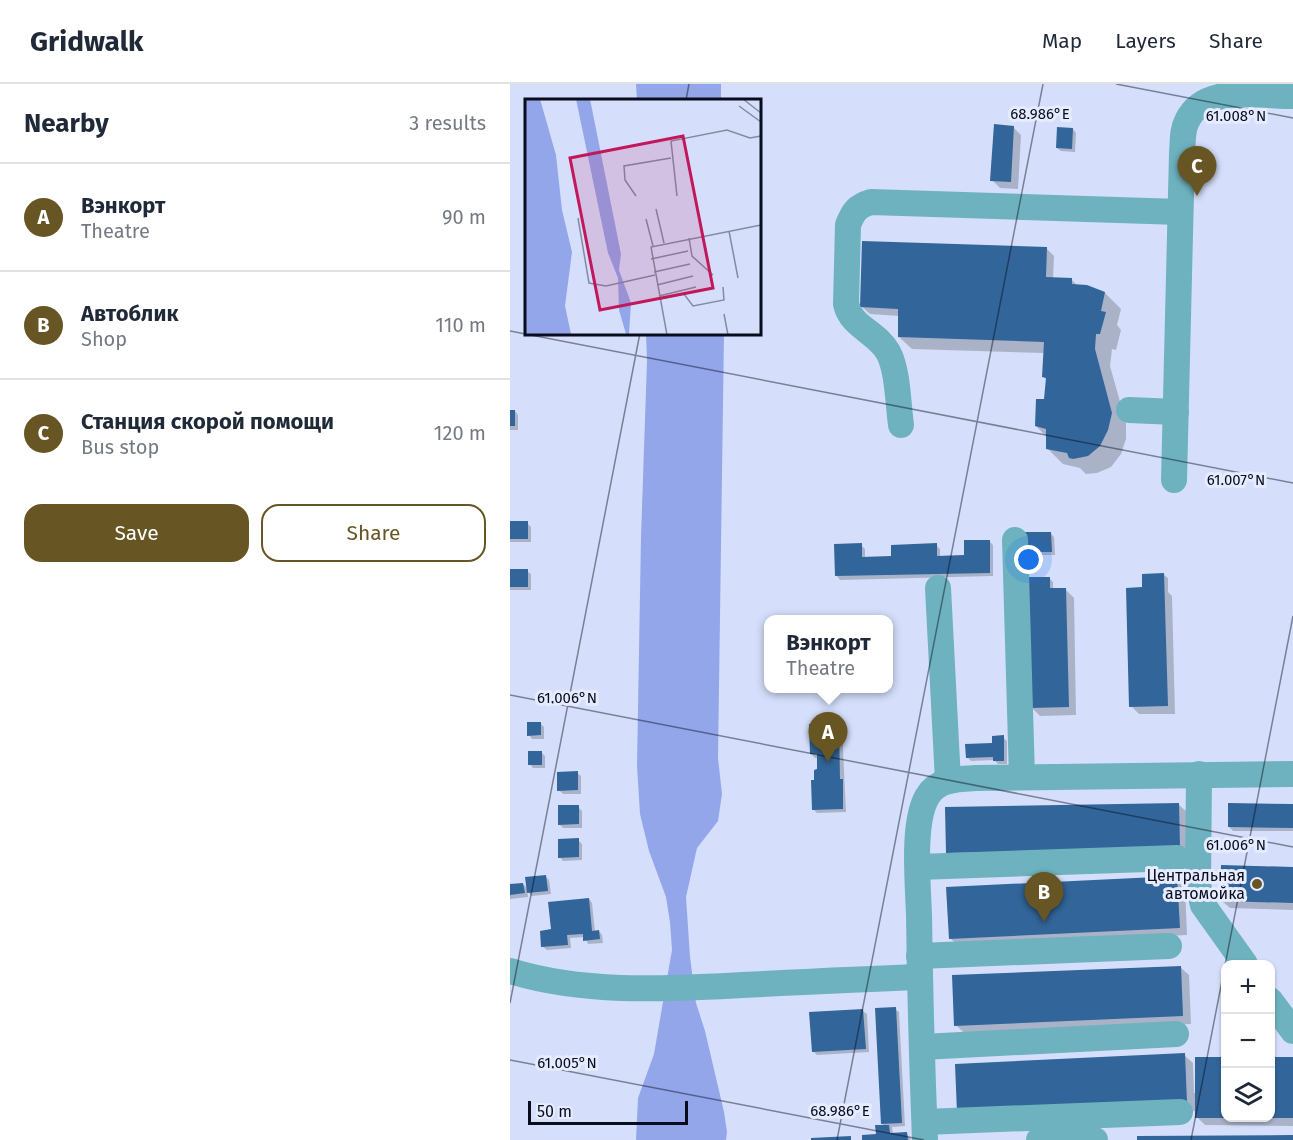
<!DOCTYPE html>
<html lang="en">
<head>
<meta charset="utf-8">
<style>
  :root { --surface:#fff; --page:#f2f2f3; --text:#1f2937; --muted:#747a83; --line:#e0e1e3; --accent:#675623 }
  body { margin:0; font-family:"Fira Sans",sans-serif; background:var(--page); color:var(--text) }
  .controls { position:absolute; right:18px; bottom:18px; display:grid; overflow:hidden; border-radius:12px; box-shadow:0 2px 4px #0004 }
  .controls button { width:54px; height:54px; display:grid; place-items:center; padding:0; border:0; border-bottom:2px solid var(--line); background:var(--surface); color:var(--text); font:30px sans-serif }
  .scale { position:absolute; left:18px; bottom:15px; width:160px; box-sizing:border-box; padding-left:6px; border:3px solid #080c1c; border-top:0; font-size:16px; line-height:21px; white-space:nowrap; color:#080c1c; -webkit-text-stroke:4px #e6ecff; paint-order:stroke }
  .you { position:absolute; left:519px; top:476px; width:21px; height:21px; margin:-15px; border:4px solid #fff; border-radius:50%; background:#1a73e8; box-shadow:0 0 0 9px #1a73e833 }
  .badge { display:grid; place-items:center; width:39px; height:39px; border-radius:50%; background:var(--accent); color:#fff; font-size:20px; font-weight:700 }
  .pin { position:absolute; translate:-50% -50px; filter:drop-shadow(0 2px 3px #0008) }
  .pin::after { content:''; position:absolute; top:32px; width:21px; height:18px; background:inherit; clip-path:polygon(0 0,100% 0,50% 100%) }
  .popup { position:absolute; left:254px; top:531px; width:129px; height:78px; box-sizing:border-box; display:grid; place-content:center; border-radius:12px; background:var(--surface); filter:drop-shadow(0 2px 4px #0005); font-size:20px; white-space:nowrap; color:var(--muted) }
  .popup b { font-size:22px; color:var(--text) }
  .popup::after { content:''; position:absolute; left:50%; top:100%; margin-left:-12px; border:12px solid transparent; border-top-color:var(--surface) }
  .list { margin:0; padding:0; list-style:none }
  h2 { display:flex; justify-content:space-between; align-items:center; height:78px; margin:0; padding:0 24px; font-size:26px }
  h2 small { font-size:20px; font-weight:400; color:var(--muted) }
  .list li { display:grid; grid-template-columns:39px 1fr auto; gap:18px; align-items:center; box-sizing:border-box; height:108px; padding:0 24px; border-top:2px solid var(--line) }
  .list b { display:block; font-size:22px; white-space:nowrap }
  .list p { margin:0; font-size:20px; white-space:nowrap; color:var(--muted) }
  .list em { font-size:20px; font-style:normal; color:var(--muted) }
  .actions { display:flex; gap:12px; padding:18px 24px }
  .actions a { flex:1; padding:14px 0; border:2px solid var(--accent); border-radius:18px; text-align:center; font-size:21px; color:var(--accent) }
  .actions .main { background:var(--accent); color:#fff }
  .icon { flex:none; width:33px; height:33px; fill:none; stroke:currentColor; stroke-width:2; stroke-linecap:round; stroke-linejoin:round }
  .map { position:relative; flex:none; width:783px; height:1056px; overflow:hidden }
  header { display:flex; align-items:center; gap:36px; box-sizing:border-box; height:84px; padding:0 30px; background:var(--surface); border-bottom:2px solid var(--line) }
  header strong { font-size:28px }
  nav { display:flex; gap:33px; margin-inline-start:auto; font-size:21px }
  main { display:flex }
  aside { flex:1; background:var(--surface) }
  .map>svg:first-child { display:block }
  .water { fill:#92a6e9 }
  .shadow { fill:#0003 }
  .building { fill:#326599 }
  .lines { fill:none; stroke-linecap:round; stroke-linejoin:round }
  .minor { stroke:#6eb2bf; stroke-width:26 }
  .ticks { fill:none; stroke:#080c1c; stroke-width:1.5; stroke-opacity:0.45 }
  .poi-dot { fill:#675623; stroke:#e6ecff; stroke-width:2 }
  .labels { text-anchor:middle; dominant-baseline:central; stroke-width:6; stroke-linejoin:round; paint-order:stroke }
  .poi-label { font-size:16px; fill:#080c1c; stroke:#e6ecff; text-anchor:end }
  .inset-road { fill:none; stroke:#838ba2; stroke-width:1.5 }
  .view { fill:#c2185b; fill-opacity:0.15; stroke:#c2185b; stroke-width:3 }
  .inset-edge { fill:none; stroke:#080c1c; stroke-width:3 }
  .ticks-label { font-size:15px; text-anchor:middle; fill:#080c1c; stroke:#e6ecff; stroke-width:6; stroke-linejoin:round; paint-order:stroke }
</style>
</head>
<body>
<header>
<strong>Gridwalk</strong>
<nav><a>Map</a><a>Layers</a><a>Share</a></nav>
</header>
<main>
<aside>
<h2>Nearby<small>3 results</small></h2>
<ul class="list">
<li><span class="badge">A</span><div><b>Вэнкорт</b><p>Theatre</p></div><em>90 m</em></li>
<li><span class="badge">B</span><div><b>Автоблик</b><p>Shop</p></div><em>110 m</em></li>
<li><span class="badge">C</span><div><b>Станция cкорой помощи</b><p>Bus stop</p></div><em>120 m</em></li>
</ul>
<div class="actions"><a class="main">Save</a><a>Share</a></div>
</aside>
<div class="map">
<svg width="783" height="1056" viewBox="0 0 783 1056">
  <rect width="100%" height="100%" fill="#d5dffb"/>
  <g class="water">
    <path d="M126,0H211V16H127Z"/>
    <path d="M136,249H214L208,674L212,710L208,737L187,764L176,813L180,873L186,919L195,947L214,1028L217,1048L216,1056H126L128,1014L144,970L162,866L160,838L156,813L139,767L130,730L127,682L131,453L137,277Z"/>
  </g>
  <g class="shadow">
    <path d="M503,43L511,51L508,105L490,104L482,96Z"/>
    <path d="M563,45L566,49L565,68L551,67L547,64Z"/>
    <path d="M536,164L544,172L543,195L562,196L568,202L595,209L611,225L607,241L611,246L606,266L602,265L600,282L616,339V355L611,370L601,383L587,389L576,390L570,384L553,380L537,364V353L526,342L535,317L537,296L534,293V269L402,265L389,253L390,232L360,230L351,222Z"/>
    <path d="M0,327H5L8,331V346H0Z"/>
    <path d="M0,439H17L21,443V458H0Z"/>
    <path d="M540,449L544,453L545,471H518L514,468Z"/>
    <path d="M479,457L483,461V492L330,496L327,492L351,461L355,465V475L383,474L426,461L430,465V473L456,472Z"/>
    <path d="M0,487H17L21,490V506H0Z"/>
    <path d="M654,491L658,494V508L662,512L665,630H629L621,622L636,505Z"/>
    <path d="M539,494L543,498V506L555,505L564,514L566,631L530,632L522,624Z"/>
    <path d="M30,639L34,643V655H22L19,651Z"/>
    <path d="M328,640L332,644L336,728L307,729L303,725L306,697L309,686L308,674H305L301,670Z"/>
    <path d="M493,653L497,657V680H488L484,676L461,677L457,673L484,661Z"/>
    <path d="M31,668L35,672V684H23L20,680Z"/>
    <path d="M67,689L71,692V710H53L49,706Z"/>
    <path d="M668,720L677,728L678,772L446,776L438,768Z"/>
    <path d="M783,722V747H723L719,743Z"/>
    <path d="M68,723L72,727V744H53L49,740Z"/>
    <path d="M68,756L72,760V776L53,777L50,773Z"/>
    <path d="M783,785V826L720,824L711,816Z"/>
    <path d="M35,792L39,796L41,810L22,812L17,807L18,813L0,815V802L13,800L18,805Z"/>
    <path d="M667,794L675,802L677,851L448,862L440,854Z"/>
    <path d="M79,815L82,819L85,848L89,847L92,851L93,859L78,860L75,853L60,854L61,864L37,866L33,863L42,847Z"/>
    <path d="M670,883L679,891L681,940L454,949L446,941Z"/>
    <path d="M385,925L389,928L395,1042L382,1043L383,1051L397,1050L401,1056H353L367,1052L373,1042L367,926Z"/>
    <path d="M353,927L357,930L359,968L307,971L303,967Z"/>
    <path d="M674,971L683,979L684,1009H687L716,1034H760L783,975V1042L695,1041L687,1033V1027L456,1037Z"/>
  </g>
  <g class="building">
    <path d="M484,40L504,42L501,98L480,97Z"/>
    <path d="M547,43L563,44L562,65L546,64Z"/>
    <path d="M352,157L537,163L536,193L562,194V200L577,201L595,208L591,227L596,228L590,250H586L585,265L602,329L598,346L590,362L578,372L563,375L559,374L557,369L536,365V345L525,342L526,315H534L536,294L532,293L534,258L388,253V225L350,223Z"/>
    <rect x="0" y="326" width="5" height="16"/>
    <rect x="0" y="437" width="18" height="18"/>
    <path d="M512,448H541L542,468H512Z"/>
    <path d="M454,456H480V489L325,492L324,460L352,459V473L381,472V461L427,459V472L454,471Z"/>
    <rect x="0" y="485" width="18" height="18"/>
    <path d="M654,489L658,622L619,623L616,504L632,503V490Z"/>
    <path d="M517,493H540V504H556L559,623L521,624Z"/>
    <path d="M17,638H31V651L17,652Z"/>
    <path d="M329,639L330,695H333V725L302,726L301,696H304V686L307,685V670H300L299,640Z"/>
    <path d="M494,651V677H483V673L456,674L455,660L482,659V652Z"/>
    <rect x="18" y="667" width="14" height="14"/>
    <path d="M68,687V706L47,707V688Z"/>
    <path d="M669,719L670,764L436,769L435,723Z"/>
    <path d="M718,719L783,720V744L718,743Z"/>
    <path d="M48,721H69V740L48,741Z"/>
    <path d="M69,754V773L48,774V755Z"/>
    <path d="M711,781L783,783V819L710,817Z"/>
    <path d="M36,791L38,807L17,809L15,793Z"/>
    <path d="M667,792L670,844L439,855L436,803Z"/>
    <path d="M13,799L15,809L0,811V800Z"/>
    <path d="M79,814L82,847L89,846L90,855L73,857V850L57,851L58,861L31,863L30,847L41,845L38,818Z"/>
    <path d="M671,882L673,932L444,942L442,891Z"/>
    <path d="M386,923L392,1039L371,1040L365,924Z"/>
    <path d="M353,925L356,965L302,968L299,928Z"/>
    <path d="M675,969L677,1019L447,1029L445,980Z"/>
    <rect x="685" y="973" width="31" height="61"/>
    <rect x="760" y="973" width="23" height="61"/>
    <path d="M365,1041H379L380,1049L397,1048L398,1056H352V1051L366,1050Z"/>
    <path d="M783,1051V1056H627V1052Z"/>
    <path d="M341,1052V1056H301V1054Z"/>
  </g>
  <g class="lines">
    <g class="minor">
      <path d="M619,326L666,328"/>
      <path d="M391,341C388,320 388,286 378,268C367,248 341,243 336,220L338,141C343,128 347,122 361,118L670,128"/>
      <path d="M664,396L672,69C673,58 672,46 677,37C694,0 750,12 783,12"/>
      <path d="M505,456L512,693"/>
      <path d="M428,504L438,697"/>
      <path d="M689,690L688,801L693,821L735,880"/>
      <path d="M408,783L667,774"/>
      <path d="M409,872L659,862"/>
      <path d="M0,887C75,910 154,905 232,901C291,898 351,895 410,893"/>
      <path d="M760,916L783,947"/>
      <path d="M412,963L666,950"/>
      <path d="M415,1038L670,1028"/>
      <path d="M415,1056C412,981 410,906 409,831C408,800 402,739 417,713C427,695 447,695 466,694L783,690"/>
      <path d="M529,1056H585"/>
    </g>
  </g>
  <path class="ticks" d="M606,0L783,34M176,16L179,0M0,247L783,399M0,611L783,763M0,919L130,249M0,976L414,1056M327,1056L533,0M681,1056L783,532"/>
  <circle class="poi-dot" cx="747" cy="800" r="6"/>
  <g class="labels">
    <g class="poi-label">
      <text x="735" y="791">Центральная<tspan x="735" dy="18">автомойка</tspan></text>
    </g>
  </g>
  <g transform="translate(15 15)">
    <rect width="236" height="236" fill="#d5dffb"/>
    <path d="M0,0H15L31,56L37,111L47,153L40,207L46,235H0ZM51,0H65L96,155L94,171L106,204L104,235H101L94,211L93,179L83,154Z" fill="#92a6e9"/>
    <path class="inset-road" d="M218,0L236,14M214,7L236,23M111,97L100,81L99,67L146,59M152,97L146,42L202,31L225,39L236,37M131,110L139,144M53,119L64,184L81,187L130,176M121,120L128,147M204,132L213,179M164,139L167,157L188,176M126,160L163,152M129,173L165,165M132,186L168,177M134,197L171,188M135,200L159,195L168,207L199,201L198,188M199,215L203,236M142,236L126,148L236,126"/>
    <path class="view" d="M158,37L188,189L75,211L45,59Z"/>
    <rect width="236" height="236" class="inset-edge"/>
  </g>
  <g class="ticks-label">
    <text x="530" y="35">68.986°E</text>
    <text x="726" y="37">61.008°N</text>
    <text x="726" y="401">61.007°N</text>
    <text x="57" y="619">61.006°N</text>
    <text x="726" y="766">61.006°N</text>
    <text x="57" y="984">61.005°N</text>
    <text x="330" y="1032">68.986°E</text>
  </g>
</svg>
<div class="controls">
<button>+</button>
<button>−</button>
<button><svg class="icon" aria-label="layers" viewBox="0 0 24 24"><path d="M12 4l9 5-9 5-9-5zM3 14l9 5 9-5"/></svg></button>
</div>
<div class="scale">50 m</div>
<div class="you"></div>
<div class="pin badge" style="left:318px;top:678px">A</div>
<div class="popup"><b>Вэнкорт</b>Theatre</div>
<div class="pin badge" style="left:534px;top:838px">B</div>
<div class="pin badge" style="left:687px;top:112px">C</div>
</div>
</main>
</body>
</html>
